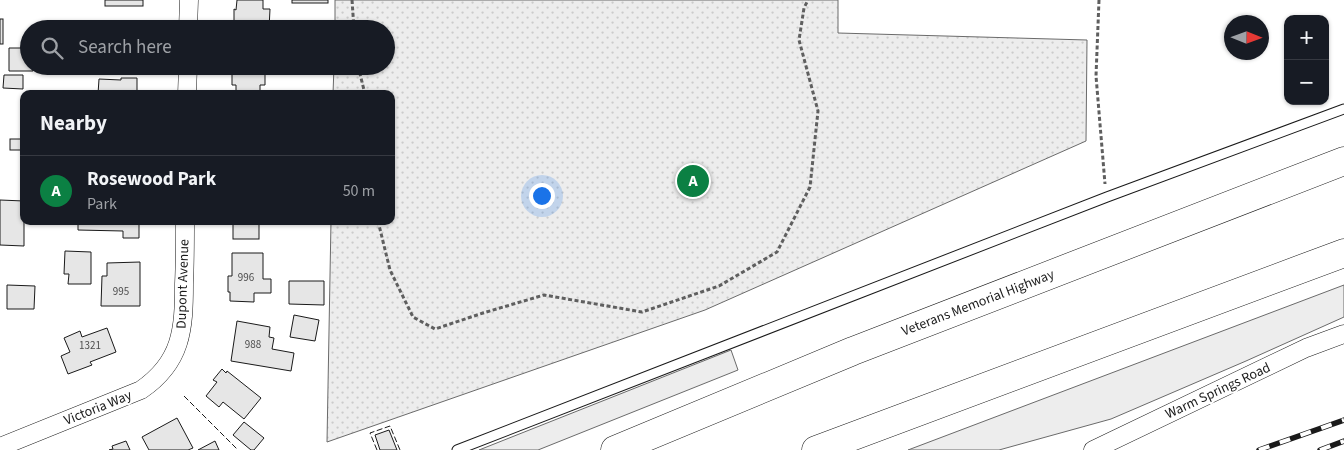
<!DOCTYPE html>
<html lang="en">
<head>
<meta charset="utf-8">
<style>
  :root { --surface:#171b24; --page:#242831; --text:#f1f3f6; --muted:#9ea1a6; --line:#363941; --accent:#0b8043 }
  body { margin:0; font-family:"Source Sans 3",sans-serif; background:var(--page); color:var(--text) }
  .controls { position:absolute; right:15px; top:15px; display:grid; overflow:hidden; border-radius:10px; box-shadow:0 1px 4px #0004 }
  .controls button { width:45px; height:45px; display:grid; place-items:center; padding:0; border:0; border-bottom:1px solid var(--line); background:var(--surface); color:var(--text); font:25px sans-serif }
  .compass { position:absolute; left:1224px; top:15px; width:45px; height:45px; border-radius:50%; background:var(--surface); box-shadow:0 1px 4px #0004; rotate:91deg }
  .you { position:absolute; left:541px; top:195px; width:18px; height:18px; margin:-12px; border:4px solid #fff; border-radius:50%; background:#1a73e8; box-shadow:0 0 0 8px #1a73e833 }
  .badge { display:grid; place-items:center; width:32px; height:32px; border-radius:50%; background:var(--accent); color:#fff; font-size:16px; font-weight:700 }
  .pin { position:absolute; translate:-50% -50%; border:2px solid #fff; box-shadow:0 1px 5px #0006 }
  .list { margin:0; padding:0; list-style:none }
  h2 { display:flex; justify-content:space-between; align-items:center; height:65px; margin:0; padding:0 20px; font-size:21px }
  h2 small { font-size:16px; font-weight:400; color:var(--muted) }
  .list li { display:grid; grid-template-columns:32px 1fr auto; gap:15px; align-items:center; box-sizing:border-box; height:70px; padding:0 20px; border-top:1px solid var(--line) }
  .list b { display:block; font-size:19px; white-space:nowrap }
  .list p { margin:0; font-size:16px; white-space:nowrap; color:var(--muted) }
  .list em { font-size:16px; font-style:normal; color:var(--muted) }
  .icon { flex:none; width:28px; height:28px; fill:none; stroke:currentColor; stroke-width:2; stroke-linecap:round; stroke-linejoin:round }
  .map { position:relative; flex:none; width:1344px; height:450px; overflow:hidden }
  .search { position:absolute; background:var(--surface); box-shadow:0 1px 4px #0004; left:20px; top:20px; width:375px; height:55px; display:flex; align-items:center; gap:12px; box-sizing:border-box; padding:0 18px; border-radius:28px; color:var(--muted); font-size:19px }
  .panel { position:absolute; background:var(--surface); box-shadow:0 1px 4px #0004; left:20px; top:90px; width:375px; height:135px; border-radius:10px }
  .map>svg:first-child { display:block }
  .built { fill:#ededed; stroke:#6a6a6a }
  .park { fill:url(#park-dots); stroke:#6a6a6a }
  .building { fill:#e6e6e6; stroke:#1a1a1a }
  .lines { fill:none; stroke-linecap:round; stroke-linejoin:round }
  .lane-casing { stroke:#1a1a1a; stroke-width:11 }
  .street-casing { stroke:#1a1a1a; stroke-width:19 }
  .highway-casing { stroke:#1a1a1a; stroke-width:29 }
  .path { stroke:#5f5f5f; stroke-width:3; stroke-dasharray:4 2.5; stroke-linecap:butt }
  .lane { stroke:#fff; stroke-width:9 }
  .street { stroke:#fff; stroke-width:18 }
  .highway { stroke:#fff; stroke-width:28 }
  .rail-casing { stroke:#1a1a1a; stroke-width:5.5 }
  .rail { stroke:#fff; stroke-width:4; stroke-dasharray:11; stroke-linecap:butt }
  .fence { stroke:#1a1a1a; stroke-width:1; stroke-dasharray:6 2.5; stroke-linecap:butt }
  .labels { text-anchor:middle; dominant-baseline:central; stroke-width:4; stroke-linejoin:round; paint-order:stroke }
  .number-label { font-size:11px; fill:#4d4d4d }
  .street-label { font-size:14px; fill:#1a1a1a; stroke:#fff }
</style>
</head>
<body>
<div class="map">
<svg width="1344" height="450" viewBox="0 0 1344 450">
  <defs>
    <pattern id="park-dots" width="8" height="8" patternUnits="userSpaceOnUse" patternTransform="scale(1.25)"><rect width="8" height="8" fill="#ededed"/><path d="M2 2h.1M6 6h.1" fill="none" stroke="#cbcbcb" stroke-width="1.8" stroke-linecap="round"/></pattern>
  </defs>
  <rect width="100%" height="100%" fill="#fff"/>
  <g class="built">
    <path d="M1344,285V317L1246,361L1111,419L999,450H908Z"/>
    <path d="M731,350L738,370L538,450H479Z"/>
  </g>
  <path class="park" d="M335,0H838V33L1087,40L1086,141L705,310L327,442L331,221H391V94H333L334,66H386V29H335Z"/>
  <g class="building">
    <rect x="105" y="0" width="38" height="6"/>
    <path d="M237,0H263V9H270L269,29H234V9L236,10Z"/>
    <rect x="292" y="0" width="36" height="3"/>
    <rect x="0" y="19" width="3" height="25"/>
    <rect x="99" y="27" width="46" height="2"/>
    <path d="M9,48H29V66H33V71H9Z"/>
    <rect x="61" y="66" width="18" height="4"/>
    <path d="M232,66H265V85H260V94H236V85H232Z"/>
    <rect x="274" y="66" width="22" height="6"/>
    <path d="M4,75H23V89L3,88Z"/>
    <path d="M121,78H137V94H98L99,79L121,80Z"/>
    <rect x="10" y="139" width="14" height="11"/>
    <path d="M0,200L24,201V246L0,245Z"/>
    <path d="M78,221H139V238H123V231L78,230Z"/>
    <rect x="233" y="221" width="26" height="18"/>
    <path d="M65,251L91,252V284H68L69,274H64Z"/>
    <path d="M232,253H263V279H271V293H254V302L230,301V292H228V276H232Z"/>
    <path d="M140,262V306H101L102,276H107V263Z"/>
    <path d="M289,281H324V305L289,304Z"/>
    <path d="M7,285L35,286L34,309H7Z"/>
    <path d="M294,315L319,320L315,341L290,337Z"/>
    <path d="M237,321L270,327L269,337L274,338L272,349L294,353L291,371L231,361Z"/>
    <path d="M107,328L116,352L90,362L92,365L68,374L61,356L70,352L64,338L80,331L82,337Z"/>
    <path d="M222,369L226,373L227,371L261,398L244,419L223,402L219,407L206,396L217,382L213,380Z"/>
    <path d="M177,418L193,448L188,450H149L142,437Z"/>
    <path d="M244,422L264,438L254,450H251L233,435Z"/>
    <path d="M389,430L397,450H380L375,435Z"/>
    <path d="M126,441L130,450H109L113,449L112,446Z"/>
    <path d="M215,441L219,450H198Z"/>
  </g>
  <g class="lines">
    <defs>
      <path id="lane" d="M457,450L1107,197L1344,109"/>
      <g id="street">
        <path d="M188,29L189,0"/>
        <path d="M187,94L188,66"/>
        <path d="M0,447L141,390C182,362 184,329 184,284C185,263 185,242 185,221"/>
        <path d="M1093,450L1306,348L1344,334"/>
      </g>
      <g id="highway">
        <path d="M615,450L853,351L1344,161"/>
        <path d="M816,450L1344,253"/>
      </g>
    </defs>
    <use href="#lane" class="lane-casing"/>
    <use href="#street" class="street-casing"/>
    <use href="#highway" class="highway-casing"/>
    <g class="path">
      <path d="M352,0L354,29"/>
      <path d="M1099,0L1096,76L1105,184"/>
      <path d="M358,66L365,94"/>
      <path d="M378,221L390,270L413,317L435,329L483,313L544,295L642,312L719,286L777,252L810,187L818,111L799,40L804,8L808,0"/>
    </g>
    <use href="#lane" class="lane"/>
    <use href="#street" class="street"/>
    <use href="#highway" class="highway"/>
    <defs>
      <g id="rail">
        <path d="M1259,450L1344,420"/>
        <path d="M1320,450L1344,441"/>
      </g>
    </defs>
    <use href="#rail" class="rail-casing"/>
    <use href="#rail" class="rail"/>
    <g class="fence">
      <path d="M184,396L238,450"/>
      <path d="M377,450L370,433L390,426L400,450"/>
    </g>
  </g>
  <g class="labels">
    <g class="number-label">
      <text x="246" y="277">996</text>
      <text x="121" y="291">995</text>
      <text x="253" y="344">988</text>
      <text x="90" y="345">1321</text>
    </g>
    <g class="street-label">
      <text transform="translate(183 284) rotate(-88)">Dupont Avenue</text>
      <text transform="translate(978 303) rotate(-21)">Veterans Memorial Highway</text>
      <text transform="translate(1218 391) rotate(-25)">Warm Springs Road</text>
      <text transform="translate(98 408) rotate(-22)">Victoria Way</text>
    </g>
  </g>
</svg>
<div class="controls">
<button>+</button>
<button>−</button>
</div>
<svg class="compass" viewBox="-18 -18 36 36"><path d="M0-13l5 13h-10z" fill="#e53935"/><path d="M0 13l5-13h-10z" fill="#9ea1a6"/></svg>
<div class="you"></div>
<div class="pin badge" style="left:693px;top:181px">A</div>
<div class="search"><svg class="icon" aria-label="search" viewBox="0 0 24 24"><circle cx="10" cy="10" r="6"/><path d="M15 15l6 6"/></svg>Search here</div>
<section class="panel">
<h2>Nearby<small></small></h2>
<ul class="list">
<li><span class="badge">A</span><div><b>Rosewood Park</b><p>Park</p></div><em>50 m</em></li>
</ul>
</section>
</div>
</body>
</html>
